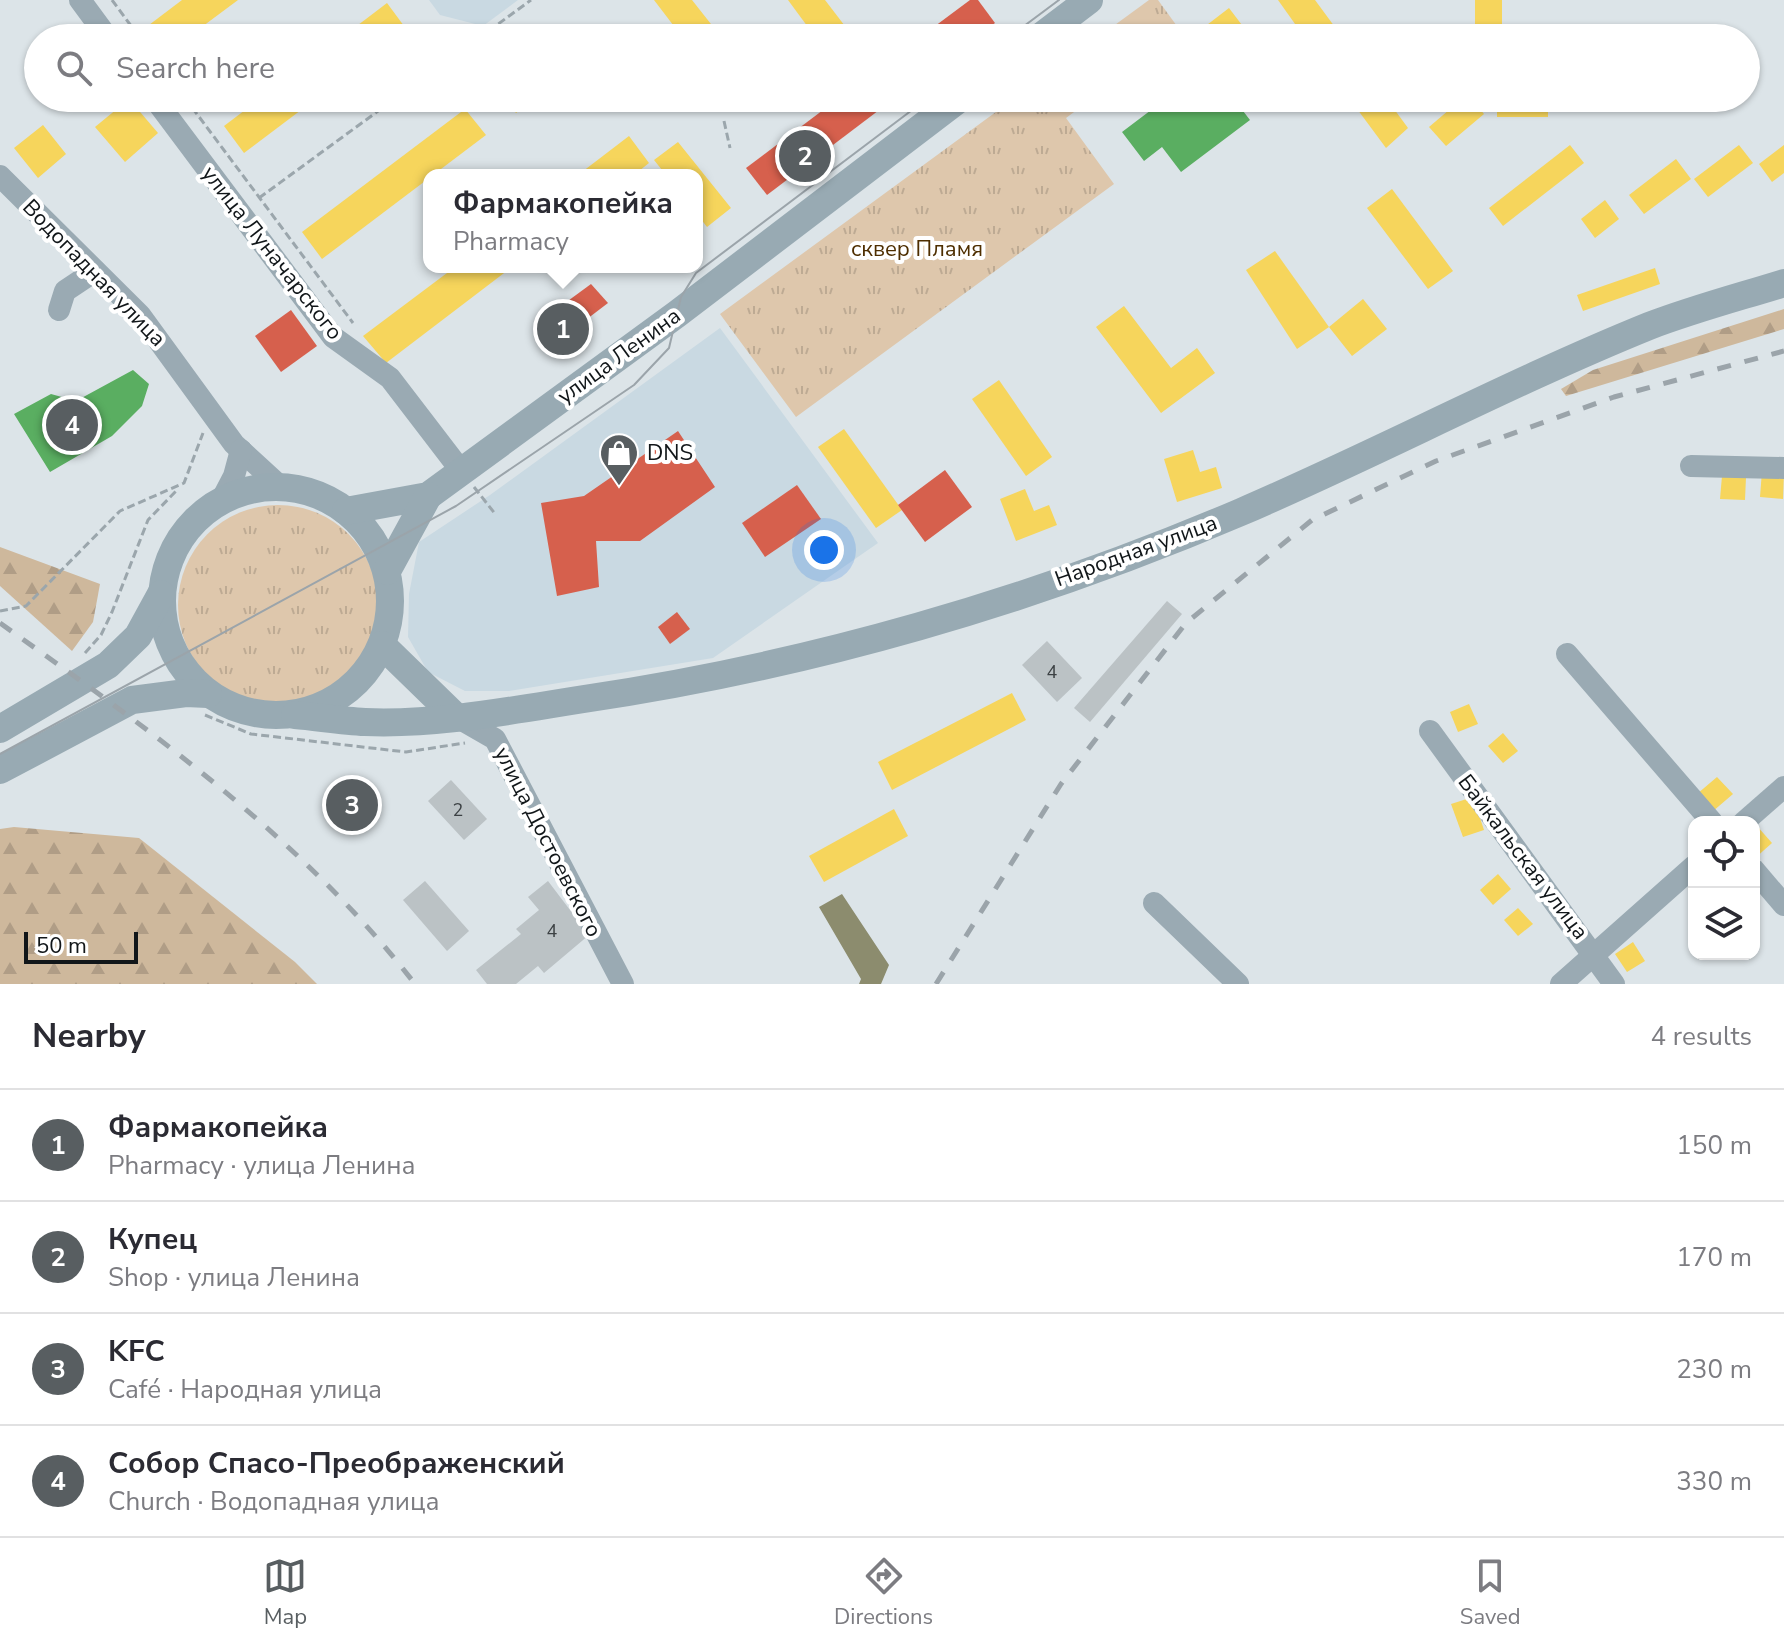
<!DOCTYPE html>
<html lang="en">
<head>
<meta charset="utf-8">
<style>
  :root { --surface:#fff; --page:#f7f7f7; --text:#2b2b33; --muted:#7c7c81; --line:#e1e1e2; --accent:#585e61 }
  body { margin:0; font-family:"Nunito Sans",sans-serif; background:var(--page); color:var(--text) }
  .controls { position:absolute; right:24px; bottom:24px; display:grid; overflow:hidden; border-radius:16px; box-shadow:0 2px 6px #0004 }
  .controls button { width:72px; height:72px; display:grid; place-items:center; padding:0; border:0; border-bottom:2px solid var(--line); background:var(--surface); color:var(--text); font:40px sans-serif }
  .scale { position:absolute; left:24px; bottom:20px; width:114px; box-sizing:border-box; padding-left:8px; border:4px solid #111619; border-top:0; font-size:22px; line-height:28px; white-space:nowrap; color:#111619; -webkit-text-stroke:6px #fff; paint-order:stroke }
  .you { position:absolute; left:824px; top:550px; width:28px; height:28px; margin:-20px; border:6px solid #fff; border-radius:50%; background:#1a73e8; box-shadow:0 0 0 12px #1a73e833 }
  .badge { display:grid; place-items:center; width:52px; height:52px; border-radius:50%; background:var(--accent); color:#fff; font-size:26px; font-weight:700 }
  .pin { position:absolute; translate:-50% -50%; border:4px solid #fff; box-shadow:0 2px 8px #0006 }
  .popup { position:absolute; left:423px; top:169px; width:280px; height:104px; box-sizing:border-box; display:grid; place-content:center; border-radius:16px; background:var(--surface); filter:drop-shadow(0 2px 6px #0005); font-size:26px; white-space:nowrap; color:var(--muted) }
  .popup b { font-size:30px; color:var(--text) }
  .popup::after { content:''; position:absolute; left:50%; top:100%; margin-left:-16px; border:16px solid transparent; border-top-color:var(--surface) }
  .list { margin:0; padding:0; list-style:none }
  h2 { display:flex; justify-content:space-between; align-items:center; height:104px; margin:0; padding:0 32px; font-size:34px }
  h2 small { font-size:26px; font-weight:400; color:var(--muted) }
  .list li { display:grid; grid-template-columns:52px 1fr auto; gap:24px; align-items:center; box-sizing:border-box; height:112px; padding:0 32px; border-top:2px solid var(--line) }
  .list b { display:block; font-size:30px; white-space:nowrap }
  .list p { margin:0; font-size:26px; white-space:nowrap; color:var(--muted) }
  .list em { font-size:26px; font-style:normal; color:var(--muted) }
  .icon { flex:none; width:44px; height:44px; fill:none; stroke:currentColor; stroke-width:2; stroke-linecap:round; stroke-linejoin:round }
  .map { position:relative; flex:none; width:1784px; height:984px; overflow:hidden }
  .search { position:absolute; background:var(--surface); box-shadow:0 2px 6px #0004; left:24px; right:24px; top:24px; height:88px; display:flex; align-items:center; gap:20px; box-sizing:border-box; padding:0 28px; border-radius:44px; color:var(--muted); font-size:30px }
  .sheet { height:552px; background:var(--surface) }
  nav { display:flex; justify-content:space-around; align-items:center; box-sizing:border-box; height:112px; border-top:2px solid var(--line); background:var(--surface); font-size:22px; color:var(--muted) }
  nav a { display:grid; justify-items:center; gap:4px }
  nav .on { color:var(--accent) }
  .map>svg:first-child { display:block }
  .built { fill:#c9d9e2 }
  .grass { fill:url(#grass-tufts) }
  .forest { fill:url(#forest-firs) }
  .homes { fill:#f6d55c }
  .shops { fill:#d6604d }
  .public { fill:#5aae61 }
  .industry { fill:#8c8c6e }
  .building { fill:#bbc2c5 }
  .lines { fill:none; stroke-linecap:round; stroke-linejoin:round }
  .path { stroke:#9ba6ac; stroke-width:3; stroke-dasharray:8 4; stroke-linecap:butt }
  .minor { stroke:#9aaab3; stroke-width:22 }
  .major { stroke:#98aab3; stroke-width:28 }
  .tram { stroke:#9ba4aa; stroke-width:2 }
  .rail { stroke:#9ba4aa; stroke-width:5; stroke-dasharray:14 14; stroke-linecap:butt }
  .labels { text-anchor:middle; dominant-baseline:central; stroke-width:8; stroke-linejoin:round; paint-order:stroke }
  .number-label { font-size:18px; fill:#3c4144 }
  .park-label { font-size:22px; fill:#4e2e00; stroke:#fff }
  .street-label { font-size:22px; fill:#111619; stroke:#fff }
  .poi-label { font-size:22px; fill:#111619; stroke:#fff; text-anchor:start }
</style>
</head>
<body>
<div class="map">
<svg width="1784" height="984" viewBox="0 0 1784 984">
  <defs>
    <pattern id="grass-tufts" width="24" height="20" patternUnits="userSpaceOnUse" patternTransform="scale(2)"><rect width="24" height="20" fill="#dec7ac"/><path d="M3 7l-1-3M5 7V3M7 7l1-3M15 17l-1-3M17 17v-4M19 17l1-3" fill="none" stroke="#bdaa93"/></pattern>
    <pattern id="forest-firs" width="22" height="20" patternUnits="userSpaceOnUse" patternTransform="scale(2)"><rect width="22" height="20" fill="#ceb89c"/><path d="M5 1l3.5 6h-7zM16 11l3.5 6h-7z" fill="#b09d86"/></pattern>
  </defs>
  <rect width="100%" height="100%" fill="#dce4e8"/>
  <g class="built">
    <path d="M429,0H518L483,26L440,15Z"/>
    <path d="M720,328L878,543L713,658L509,691H465L428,672L408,637L409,594L419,542L490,495Z"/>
  </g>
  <g class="grass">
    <path d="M1149,0H1158L1182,33L1175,38H1097Z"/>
    <path d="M1015,98H1093L1066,118L1114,184L796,417L720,314Z"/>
    <circle cx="278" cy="605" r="100"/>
  </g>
  <g class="forest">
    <path d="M1784,309V329L1566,396L1561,389L1593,370Z"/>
    <path d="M0,547L100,584L93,622L72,651L0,586Z"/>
    <path d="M14,827L139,838L295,962L317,984H0V829Z"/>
  </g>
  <g class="homes">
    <path d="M182,0H238L187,38H159L149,25Z"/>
    <path d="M654,0H692L722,38H683Z"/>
    <path d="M788,0H825L848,30L837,38H816Z"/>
    <path d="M1278,0H1315L1343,38H1305Z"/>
    <rect x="1475" y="0" width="27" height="30"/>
    <path d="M387,3L407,30L397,38H341Z"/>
    <path d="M1229,8L1248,33L1241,38H1211L1203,28Z"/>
    <path d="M261,98H317L244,153L224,126Z"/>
    <path d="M505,98H536L516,113Z"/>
    <path d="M1349,98H1386L1408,128L1386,148Z"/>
    <path d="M1463,98H1471L1484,114L1446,146L1429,127Z"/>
    <rect x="1497" y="98" width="51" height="19"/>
    <path d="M129,99L158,133L125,162L95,127Z"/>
    <path d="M465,109L486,135L322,259L302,232Z"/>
    <path d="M43,125L66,154L38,178L14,148Z"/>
    <path d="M629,136L649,163L634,175H578Z"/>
    <path d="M678,142L731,208L707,227L697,214V175H666L654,160Z"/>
    <path d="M1570,145L1584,163L1503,226L1489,208Z"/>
    <path d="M1739,145L1753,163L1708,197L1694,179Z"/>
    <path d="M1784,145V173L1772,182L1759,164Z"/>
    <path d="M1676,159L1691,179L1644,214L1629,195Z"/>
    <path d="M1392,189L1453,271L1428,289L1367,208Z"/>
    <path d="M1605,200L1619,219L1595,238L1581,219Z"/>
    <path d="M1275,251L1329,327L1297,349L1246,270Z"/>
    <path d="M455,267H512L386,363L363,336Z"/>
    <path d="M1655,268L1660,284L1583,311L1577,295Z"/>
    <path d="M1363,299L1387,329L1352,356L1329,327Z"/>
    <path d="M1124,306L1171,368L1197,348L1215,373L1161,413L1096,327Z"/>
    <path d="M999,380L1052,457L1026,476L972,399Z"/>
    <path d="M844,429L902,510L876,528L818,447Z"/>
    <path d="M1193,450L1200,472L1216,467L1222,488L1177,502L1164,459Z"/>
    <path d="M1762,471L1784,472L1783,499L1760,497Z"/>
    <path d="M1722,476L1746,477L1745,500L1720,499Z"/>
    <path d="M1025,489L1034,511L1049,505L1057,525L1016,541L1000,499Z"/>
    <path d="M1012,693L1026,720L892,790L878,762Z"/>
    <path d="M1469,704L1478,724L1458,732L1450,712Z"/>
    <path d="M1503,733L1518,751L1503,763L1488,746Z"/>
    <path d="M1717,777L1733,794L1712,812L1697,794Z"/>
    <path d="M1473,797L1484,830L1463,837L1451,804Z"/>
    <path d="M894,809L908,836L824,882L809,856Z"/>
    <path d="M1757,826L1772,843L1754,859V829Z"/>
    <path d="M1498,874L1511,889L1493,905L1480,890Z"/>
    <path d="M1518,908L1533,924L1518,936L1504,920Z"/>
    <path d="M1633,942L1645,961L1627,972L1615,954Z"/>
  </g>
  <g class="shops">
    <path d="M970,0H978L995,23L975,38H919Z"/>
    <path d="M839,98H895L767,195L746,168Z"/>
    <path d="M591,284L608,303L562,338L546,317Z"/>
    <path d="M291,310L317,346L281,372L255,336Z"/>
    <path d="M678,431L715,487L640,541H596L599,587L557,596L541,503L584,496Z"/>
    <path d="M945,470L972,507L925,542L898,505Z"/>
    <path d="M797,485L821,519L765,557L742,523Z"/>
    <path d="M677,612L690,629L670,644L658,627Z"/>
  </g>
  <g class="public">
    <path d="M1167,98H1205L1208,103L1215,98H1233L1250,120L1181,172L1162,147L1144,161L1122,132Z"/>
    <path d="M133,370L149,384L142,406L112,436L50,472L14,414L51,394L76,401Z"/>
  </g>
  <path class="industry" d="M842,894L889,965L881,984H859L861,979L819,907Z"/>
  <g class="building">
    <path d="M1167,601L1182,614L1090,722L1074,708Z"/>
    <path d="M1047,641L1082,678L1057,702L1022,665Z"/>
    <path d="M451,780L487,819L464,840L428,801Z"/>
    <path d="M425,881L469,931L447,951L403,900Z"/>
    <path d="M548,881L589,935L544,973L538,966L516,984H487L476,970L521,934L516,929L539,910L528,897Z"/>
  </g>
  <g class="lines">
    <g class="path">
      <path d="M112,0L140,38"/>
      <path d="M479,38L531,0"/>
      <path d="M185,98L353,323"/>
      <path d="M724,121L730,148"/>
      <path d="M259,198L396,98"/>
      <path d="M474,487L496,515"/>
      <path d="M0,611L26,606L120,511L184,483L203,433"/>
      <path d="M85,653L101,635L112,612L148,520L178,489"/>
      <path d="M205,715L251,734L406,752L465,743"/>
    </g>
    <g class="minor">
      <path d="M80,0L108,38"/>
      <path d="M154,98L333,337L390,378L462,472"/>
      <path d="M0,176L140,315L234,444L281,487"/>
      <path d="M59,310L65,291L95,271"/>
      <path d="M1691,466L1784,468"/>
      <path d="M221,501L234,476L241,450"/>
      <path d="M1567,654L1712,822"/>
      <path d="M455,716L495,739L623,984"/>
      <path d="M1430,731L1614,984"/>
      <path d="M1744,822L1784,787"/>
      <path d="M1754,870L1784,905"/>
      <path d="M1154,903L1238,984"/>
      <path d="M1561,984L1694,866"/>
    </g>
    <g class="major">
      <path d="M1039,38L1089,0"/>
      <circle cx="276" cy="601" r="114"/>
      <path d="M346,511L428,496L677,314L960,98"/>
      <path d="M387,571L428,496"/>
      <path d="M382,645L455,716"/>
      <path d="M295,715C318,717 342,721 365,722C438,725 513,710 584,699C808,666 1033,601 1241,512C1378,453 1511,382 1649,326C1693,309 1739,297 1784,283"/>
      <path d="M0,729L108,665L138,636L161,594"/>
      <path d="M0,770L132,700L186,693L208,694"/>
    </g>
    <g class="tram">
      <path d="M1008,38L1059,0"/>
      <path d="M0,754L456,506L634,385L669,348L681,297L696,273L928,98"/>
    </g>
    <g class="rail">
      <path d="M0,623C149,729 302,838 415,984"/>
      <path d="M936,984L1061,784L1186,623L1312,520L1436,461L1614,397L1784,351"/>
    </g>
  </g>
  <defs>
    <symbol id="shop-pin" viewBox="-11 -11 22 30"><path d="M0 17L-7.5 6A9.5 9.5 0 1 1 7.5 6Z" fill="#585e61" stroke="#fff"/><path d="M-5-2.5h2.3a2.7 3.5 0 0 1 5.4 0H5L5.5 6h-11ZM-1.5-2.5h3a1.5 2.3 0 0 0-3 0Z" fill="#fff"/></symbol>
  </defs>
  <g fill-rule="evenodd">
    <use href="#shop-pin" x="597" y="431" width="44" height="60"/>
  </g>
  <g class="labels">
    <g class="number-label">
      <text x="1052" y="672">4</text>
      <text x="458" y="810">2</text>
      <text x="552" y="931">4</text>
    </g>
    <g class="park-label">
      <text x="917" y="249">сквер Пламя</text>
    </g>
    <g class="street-label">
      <text transform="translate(272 253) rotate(52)">улица Луначарского</text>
      <text transform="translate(94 273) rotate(46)">Водопадная улица</text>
      <text transform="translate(619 356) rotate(-36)">улица Ленина</text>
      <text transform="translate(1136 551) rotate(-20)">Народная улица</text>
      <text transform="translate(548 842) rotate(63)">улица Достоевского</text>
      <text transform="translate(1523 857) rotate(53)">Байкальская улица</text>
    </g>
    <g class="poi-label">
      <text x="647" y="453">DNS</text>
    </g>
  </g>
</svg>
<div class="controls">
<button><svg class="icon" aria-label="locate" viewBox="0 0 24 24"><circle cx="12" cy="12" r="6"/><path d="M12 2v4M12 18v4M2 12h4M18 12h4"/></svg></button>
<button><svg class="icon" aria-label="layers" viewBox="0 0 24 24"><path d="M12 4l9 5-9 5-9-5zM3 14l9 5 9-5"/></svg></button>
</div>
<div class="scale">50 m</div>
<div class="you"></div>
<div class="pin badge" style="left:563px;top:329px">1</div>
<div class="popup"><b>Фармакопейка</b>Pharmacy</div>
<div class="pin badge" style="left:805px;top:156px">2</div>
<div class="pin badge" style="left:352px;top:805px">3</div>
<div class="pin badge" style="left:72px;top:425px">4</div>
<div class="search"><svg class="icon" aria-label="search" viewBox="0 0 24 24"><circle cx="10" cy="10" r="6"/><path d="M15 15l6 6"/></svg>Search here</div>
</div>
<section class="sheet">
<h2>Nearby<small>4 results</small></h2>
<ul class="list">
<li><span class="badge">1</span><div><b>Фармакопейка</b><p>Pharmacy · улица Ленина</p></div><em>150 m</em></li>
<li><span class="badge">2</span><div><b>Купец</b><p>Shop · улица Ленина</p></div><em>170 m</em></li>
<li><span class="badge">3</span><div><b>KFC</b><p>Café · Народная улица</p></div><em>230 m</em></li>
<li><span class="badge">4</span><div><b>Собор Спасо-Преображенский</b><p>Church · Водопадная улица</p></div><em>330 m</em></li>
</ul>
</section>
<nav>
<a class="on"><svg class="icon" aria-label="map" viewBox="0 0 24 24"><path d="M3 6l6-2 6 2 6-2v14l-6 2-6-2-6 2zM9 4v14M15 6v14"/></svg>Map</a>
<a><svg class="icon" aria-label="directions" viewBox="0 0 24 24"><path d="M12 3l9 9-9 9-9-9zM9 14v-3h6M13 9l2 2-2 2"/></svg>Directions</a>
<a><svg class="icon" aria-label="saved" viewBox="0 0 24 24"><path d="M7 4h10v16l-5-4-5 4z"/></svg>Saved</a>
</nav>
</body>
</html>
